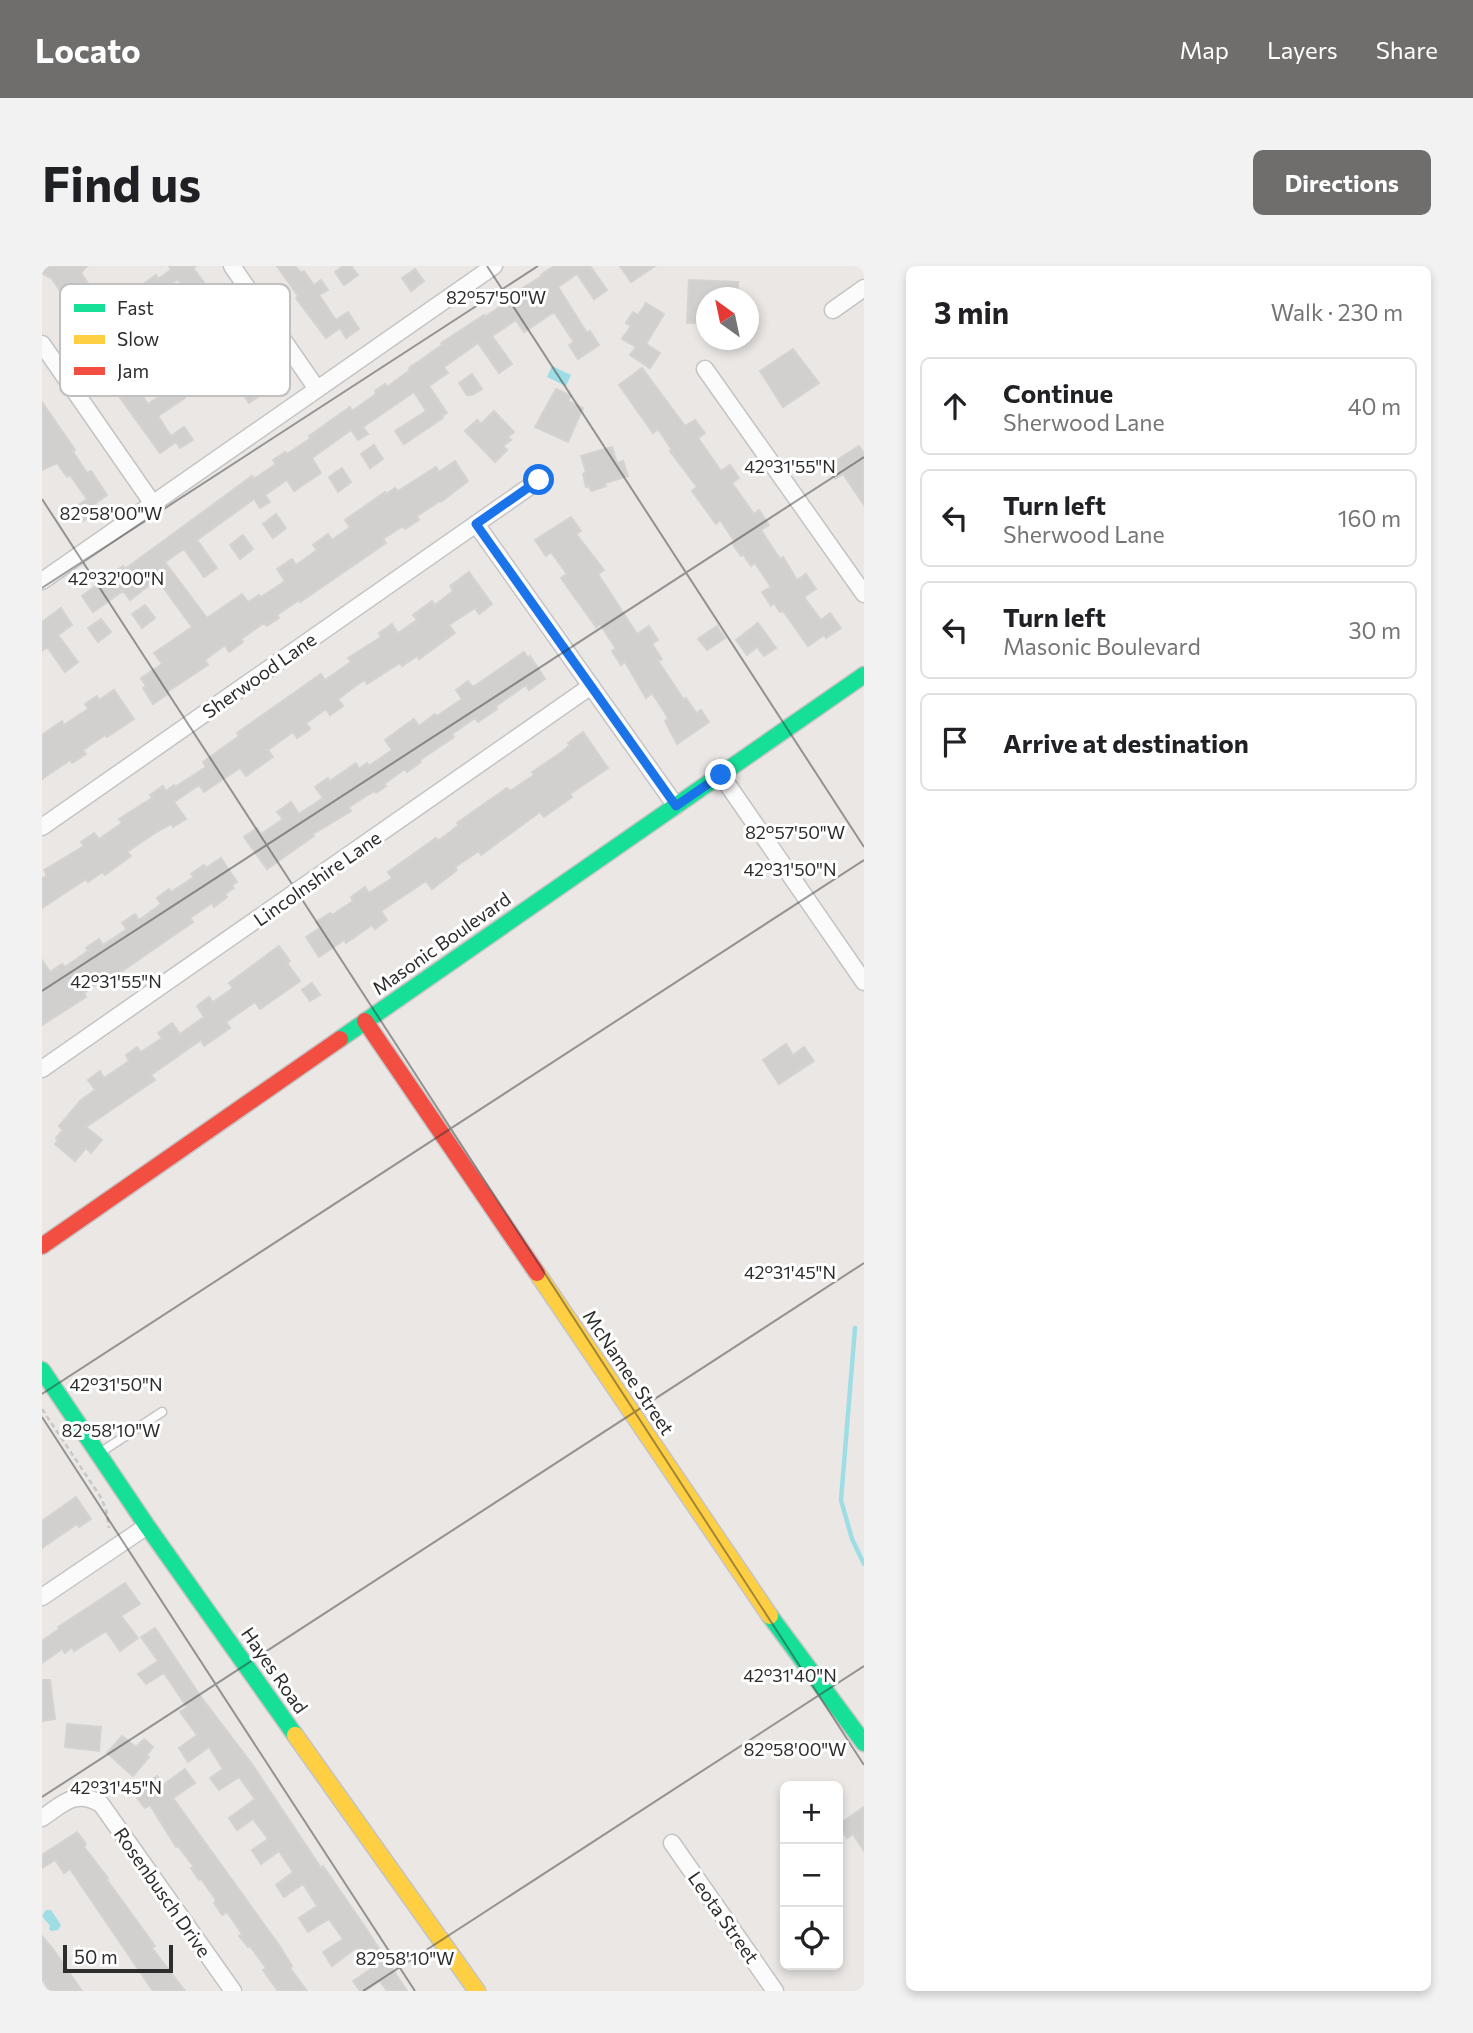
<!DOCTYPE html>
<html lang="en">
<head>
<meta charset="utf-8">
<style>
  :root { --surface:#fff; --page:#f2f2f2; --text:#202124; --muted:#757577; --line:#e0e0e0; --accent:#6f6e6d }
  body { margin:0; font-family:Commissioner,sans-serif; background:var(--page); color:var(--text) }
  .controls { position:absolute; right:21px; bottom:21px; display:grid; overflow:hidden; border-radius:10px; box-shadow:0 4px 10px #0003 }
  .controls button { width:63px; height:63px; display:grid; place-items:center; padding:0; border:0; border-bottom:2px solid var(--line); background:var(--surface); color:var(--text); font:35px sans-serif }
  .compass { position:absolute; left:654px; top:21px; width:63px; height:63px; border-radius:50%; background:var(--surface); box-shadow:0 4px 10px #0003; rotate:327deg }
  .scale { position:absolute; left:21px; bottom:18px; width:110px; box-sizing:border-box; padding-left:7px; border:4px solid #2d2d2d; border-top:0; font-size:19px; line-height:24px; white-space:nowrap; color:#2d2d2d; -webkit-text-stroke:5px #fff; paint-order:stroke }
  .stop { position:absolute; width:21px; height:21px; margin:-16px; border:5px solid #1a73e8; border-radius:50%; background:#fff }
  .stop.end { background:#1a73e8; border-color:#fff; box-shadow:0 2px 7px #0008 }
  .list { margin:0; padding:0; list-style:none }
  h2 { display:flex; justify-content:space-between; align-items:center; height:91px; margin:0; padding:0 28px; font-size:30px }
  h2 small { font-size:23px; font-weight:400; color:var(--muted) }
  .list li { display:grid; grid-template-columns:46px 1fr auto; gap:21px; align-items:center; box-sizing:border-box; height:98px; margin:0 14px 14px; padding:0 14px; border:2px solid var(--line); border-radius:10px }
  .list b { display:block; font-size:26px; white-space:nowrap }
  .list p { margin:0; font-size:23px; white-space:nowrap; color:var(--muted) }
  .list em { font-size:23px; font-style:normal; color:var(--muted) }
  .icon { flex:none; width:38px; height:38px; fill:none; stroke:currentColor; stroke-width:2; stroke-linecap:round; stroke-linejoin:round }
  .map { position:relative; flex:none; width:822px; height:1725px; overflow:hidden; border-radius:10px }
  header { display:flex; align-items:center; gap:42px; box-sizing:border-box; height:98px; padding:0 35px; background:var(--accent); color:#fff }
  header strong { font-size:33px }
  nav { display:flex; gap:38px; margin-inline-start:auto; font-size:24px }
  .intro { display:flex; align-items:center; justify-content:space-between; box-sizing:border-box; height:168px; padding:0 42px }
  h1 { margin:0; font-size:49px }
  .button { padding:18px 32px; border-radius:10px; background:var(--accent); color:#fff; font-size:24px; font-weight:700 }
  main { display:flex; gap:42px; padding:0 42px }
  aside { flex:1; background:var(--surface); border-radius:10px; box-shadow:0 4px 10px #0003 }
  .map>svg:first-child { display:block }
  .water { fill:#9fdde5 }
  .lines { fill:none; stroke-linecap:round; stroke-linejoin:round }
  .stream { stroke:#9fdde5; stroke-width:4.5 }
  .building { fill:#d2d0ce; stroke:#d5d3d1; stroke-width:2 }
  .lane-casing { stroke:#c5c4c5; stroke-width:11 }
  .street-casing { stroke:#c5c4c5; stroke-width:19 }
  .fast-casing { stroke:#c5c4c5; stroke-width:19 }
  .slow-casing { stroke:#c5c4c5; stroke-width:19 }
  .jam-casing { stroke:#c5c4c5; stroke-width:19 }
  .path { stroke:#c7c7c7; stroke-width:2.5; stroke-dasharray:5 3.5; stroke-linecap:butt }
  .lane { stroke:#fcfbfb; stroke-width:8 }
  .street { stroke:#fcfbfb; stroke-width:16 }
  .fast { stroke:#16e098; stroke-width:16 }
  .slow { stroke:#ffcf43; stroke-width:16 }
  .jam { stroke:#f24e42; stroke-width:16 }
  .route { stroke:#1a73e8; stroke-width:9 }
  .ticks { fill:none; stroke:#2d2d2d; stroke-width:2; stroke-opacity:0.45 }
  .labels { text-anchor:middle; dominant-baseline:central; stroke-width:6; stroke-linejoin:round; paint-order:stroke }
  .street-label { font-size:19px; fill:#2d2d2d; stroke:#fff }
  .key { fill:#fff; stroke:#c0c0c0; stroke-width:2 }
  .key-label { font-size:19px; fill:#2d2d2d }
  .ticks-label { font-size:18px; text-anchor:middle; fill:#2d2d2d; stroke:#fff; stroke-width:6; stroke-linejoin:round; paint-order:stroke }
</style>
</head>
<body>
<header>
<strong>Locato</strong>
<nav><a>Map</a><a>Layers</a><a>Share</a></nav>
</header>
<div class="intro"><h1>Find us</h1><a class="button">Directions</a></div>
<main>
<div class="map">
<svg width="822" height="1725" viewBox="0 0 822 1725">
  <rect width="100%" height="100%" fill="#eae7e5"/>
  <g class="water">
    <path d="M510,100L529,109L524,120L505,111Z"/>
    <path d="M4,1644H9L19,1659L16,1664L9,1665L7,1663L8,1660L0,1650Z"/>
  </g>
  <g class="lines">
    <path class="stream" d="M813,1062L799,1234L810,1273L822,1298"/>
  </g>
  <g class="building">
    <path d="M0,0H45L39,7L50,23L40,30L62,62L55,67L71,90L80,83L91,99L83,105L106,138L134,119L143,132L116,150L129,170L142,161L151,174L138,182L134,176L118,187L66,115L68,113L51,87L47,90L31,66L41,59L10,13L0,7Z"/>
    <path d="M127,0H154L151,2L192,55L201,70L199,71L232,116L217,126L219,129L207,137L199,126L209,119L193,95L187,100L176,84L170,89L161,76L175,67L160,46L133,65L124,52L150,34L136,13L109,32L100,19L114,9L116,13L129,4Z"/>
    <path d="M235,0H253L259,7L262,5L272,19L279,14L286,24L277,29L294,54L306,46L317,63L304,72L298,62L284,72L254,32L256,30Z"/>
    <path d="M301,0H309L316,9L302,19L293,6Z"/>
    <path d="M512,0H548L565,24L552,33L535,8L516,21L545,67L548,65L557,79L536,93L527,79L532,76L512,46L482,66L474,54L450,70L470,98L457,107L436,77L402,101L406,107L387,120L405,147L400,150L401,152L362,178L353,165L384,145L372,126L321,161L326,168L316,174L309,164L270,192L279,207L252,225L245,214L223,229L228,236L218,242L212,233L155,274L175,302L162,311L142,283L123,296L165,352L200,328L206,336L217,329L219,331L243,315L235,303L250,293L254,299L275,284L271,279L286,268L290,274L308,261L303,254L343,226L344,228L353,222L356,225L394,201L397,206L413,195L426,215L399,236L398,235L375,250L377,254L363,263L361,260L341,273L344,277L258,336L257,334L235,349L237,352L225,360L222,357L199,373L201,376L187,386L183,379L163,394L166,399L125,426L126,428L111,438L101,422L104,420L99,412L120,398L112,387L150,361L115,313L88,334L81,325L51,346L40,330L81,300L83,303L210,210L212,213L234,198L231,194L243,186L245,188L269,172L267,170L308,141L310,145L334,128L333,125L343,118L345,121L368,104L367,102L400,79L399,77L442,49L443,51L463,37L461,34L500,10L499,9Z"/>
    <path d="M578,0H613L589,16Z"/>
    <path d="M373,3L382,15L369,25L360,12Z"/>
    <path d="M647,14L696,16V32H664V48H661V57H645Z"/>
    <path d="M604,37L622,48L604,78L618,87L608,102L588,89L594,81L580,73L589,60L584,57L591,46L596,49Z"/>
    <path d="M751,83L777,117L741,141L718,105Z"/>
    <path d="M600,102L643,160L653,154L663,167L656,172L679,205L688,199L697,212L690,217L712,248L717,244L727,259L719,264L738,293L741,291L755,314L764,308L774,323L762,331L779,354L788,347L799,362L784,372L782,369L766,380L741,345L738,346L732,337L729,340L720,326L729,321L713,297L709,300L701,288L699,290L690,277L693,276L678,254L674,258L650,225L655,221L628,185L630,184L616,163L611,167L577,119Z"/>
    <path d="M430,108L440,123L430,129H425L417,117Z"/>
    <path d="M514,123L529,130L526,135L541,142L526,176L493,161Z"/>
    <path d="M0,136L33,184L31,186L45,207L49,205L65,229L50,240L54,246L41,255L32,242L45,233L28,209L25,211L15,197L0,204Z"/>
    <path d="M452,145L472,166L466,171L469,174L461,180L465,184L453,196L423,165L435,154L439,158Z"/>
    <path d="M332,179L341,193L328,202L319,188Z"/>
    <path d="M817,180L822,187V239L801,208L793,213L785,200Z"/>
    <path d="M570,181L575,197L581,195L586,210L563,217L564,220L549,225L547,220L544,221L541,208L544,206L539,190Z"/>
    <path d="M300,202L309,216L296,226L287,211Z"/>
    <path d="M234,248L244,262L231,272L221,258Z"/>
    <path d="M529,251L539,265L534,268L562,304L556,308L595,368L607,360L616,374L610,378L620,393L616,395L642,434L644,432L654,447L659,444L667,456L635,478L623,455L626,452L623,447L610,427L604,432L583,396L579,399L570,385L574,383L558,358L554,361L519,312L525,308L509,286L504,290L493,274Z"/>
    <path d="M201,269L211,283L198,293L188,279Z"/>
    <path d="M427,306L450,338L437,348L433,342L407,359L413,367L377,393L375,390L360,400L358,397L325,418L322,414L296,433L301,440L288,449L284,443L264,457L268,463L255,472L251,466L226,484L231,491L204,510L198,502L162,526L157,519L132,536L144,553L131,561L129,558L113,567L85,586L89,590L63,609L60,606L46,616L44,613L0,642V613L5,609L2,604L42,580L39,576L52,567L57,573L80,557L77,553L110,532L108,529L121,520L124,525L132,519L133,521L164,501L161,496L197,470L195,467L279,408L283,414L309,396L306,392L339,371L337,367L350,358L356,367L375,354L371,349L390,335L393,339L411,325L408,320Z"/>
    <path d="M103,339L113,352L100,362L90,348Z"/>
    <path d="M19,342L30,359L16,369L36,396L23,406L5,381L0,385V356Z"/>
    <path d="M59,353L69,366L56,376L46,362Z"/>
    <path d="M716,357L734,382L722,390L715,381L705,389L694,374Z"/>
    <path d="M675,360L683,372L665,384L656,373Z"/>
    <path d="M482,386L486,392L488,390L503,413L487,424L484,419L454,440L455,443L436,456L433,452L410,468L412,471L378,494L379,496L365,506L363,503L342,518L344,520L334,527L332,525L307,541L309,545L271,568L272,570L225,603L202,571L215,562L219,568L241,553L235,546L249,536L257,548L281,532L273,521L286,512L288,515L314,497L317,503L325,497L327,500L350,484L343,474L372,453L377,460L393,448L395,450L420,433L414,424L426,415L431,421Z"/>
    <path d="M72,424L92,453L65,471L63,469L41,484L44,488L30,497L28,494L0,513V469L20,455L22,459L46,443L43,438L55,430L57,434Z"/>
    <path d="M541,466L566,502L528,528L530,531L502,551L498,546L439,589L437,585L413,601L415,604L390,623L384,615L339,645L345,654L333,663L330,659L304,677L302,674L277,691L264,671L278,662L274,656L288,647L290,649L311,635L309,631L323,621L327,627L350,612L346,606L394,572L396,575L417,559L415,557L465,522L468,525L492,509L490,506L520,486L528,479L526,477Z"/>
    <path d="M179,592L195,616L190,619L192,622L183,628L185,631L172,641L170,637L148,652L151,656L67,714L65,711L42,727L44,731L0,759V694L8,706L20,698L23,701L46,685L44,682L57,673L61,679L85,663L80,657L93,648L97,654L119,638L115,632L127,623L129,626L152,611L149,608L162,599L164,602Z"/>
    <path d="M237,680L248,695L245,697L258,715L218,743L213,736L184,756L188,762L162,780L159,774L109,809L113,814L44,861L60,874L49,887L44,882L33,895L13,878L16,874L14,872L21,864L17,860L39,834L53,824L46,814L58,805L62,812L87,795L84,789L95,781L99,786L120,772L116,767L130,757L138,768L162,751L155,740L167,731L171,736L191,722L187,717Z"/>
    <path d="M270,717L278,729L268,735L260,724Z"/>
    <path d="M744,778L751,789L762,781L772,795L737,818L721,794Z"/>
    <path d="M34,1231L49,1253L37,1261L35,1258L0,1282V1255Z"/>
    <path d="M83,1317L98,1338L79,1350L96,1372L78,1385L64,1365L32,1385L30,1381L23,1387L20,1383L0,1397V1375L17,1363L16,1361Z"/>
    <path d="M113,1362L159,1431L210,1498L279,1602L281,1600L319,1655L365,1725H345L338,1715L323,1725H318L311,1715L329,1703L314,1682L290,1700L281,1686L301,1673L287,1653L266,1666L257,1652L275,1640L261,1618L242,1631L234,1619L251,1606L237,1585L219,1598L210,1584L226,1573L211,1553L195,1564L187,1552L213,1533L197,1511L177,1524L168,1512L181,1503L167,1481L146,1496L137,1482L155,1469L138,1446L145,1441L122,1407L104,1418L96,1408L116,1395L99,1371Z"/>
    <path d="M0,1414H8L13,1453L0,1455Z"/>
    <path d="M25,1458L59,1461L57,1485L23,1481Z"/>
    <path d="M80,1470L94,1481L102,1473L111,1481L104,1490L107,1491L91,1510L65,1487Z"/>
    <path d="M143,1503L153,1517L131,1532L239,1682L250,1700L248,1702L265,1725H236L221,1704L224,1702L208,1680L206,1681L197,1670L200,1668L185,1646L180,1649L172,1637L174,1634L159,1613L157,1614L149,1602L152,1601L136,1580L134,1581L108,1539L103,1542L95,1532L98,1530L95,1525L115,1510L121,1519Z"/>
    <path d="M822,1541V1585L811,1568L805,1572L796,1559Z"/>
    <path d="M35,1566L44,1578L42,1581L66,1612L65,1614L113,1680L110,1682L143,1725H111L28,1603L22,1607L13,1594L0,1602V1589Z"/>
    <path d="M0,1670L11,1683L40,1725H8L0,1713Z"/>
  </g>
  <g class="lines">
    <defs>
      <path id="lane" d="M59,1186L120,1146"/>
      <g id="street">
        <path d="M190,0L275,123"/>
        <path d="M791,44L822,22"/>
        <path d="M0,78L111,238"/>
        <path d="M663,103L822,328"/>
        <path d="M434,258L634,540"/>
        <path d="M0,315L452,0"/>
        <path d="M679,509L822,716"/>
        <path d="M0,561L497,214"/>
        <path d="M0,803L549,420"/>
        <path d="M0,1331L105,1260"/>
        <path d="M0,1552C22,1537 33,1523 59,1538L191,1725"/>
        <path d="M630,1577L733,1725"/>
      </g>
      <g id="fast">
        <path d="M298,773L822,409"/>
        <path d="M0,1104L105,1260L253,1469"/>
        <path d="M728,1350L822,1477"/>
      </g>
      <g id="slow">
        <path d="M495,1007L728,1350"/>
        <path d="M253,1469L435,1725"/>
      </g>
      <g id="jam">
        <path d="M323,755L495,1007"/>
        <path d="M0,980L298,773"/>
      </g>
    </defs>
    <use href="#lane" class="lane-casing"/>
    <use href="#street" class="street-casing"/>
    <use href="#fast" class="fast-casing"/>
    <use href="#slow" class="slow-casing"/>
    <use href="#jam" class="jam-casing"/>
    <path class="path" d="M0,1143L58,1230L64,1243L67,1262"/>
    <use href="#lane" class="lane"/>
    <use href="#street" class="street"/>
    <use href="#fast" class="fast"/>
    <use href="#slow" class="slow"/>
    <use href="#jam" class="jam"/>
  </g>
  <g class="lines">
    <path class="route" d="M497,214L434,258L634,540L679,509"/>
  </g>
  <path class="ticks" d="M445,0L822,581M0,233L822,1499M0,322L496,0M0,725L822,191M0,1128L822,594M0,1151L373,1725M0,1531L822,997M321,1725L822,1400"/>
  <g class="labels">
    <g class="street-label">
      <text transform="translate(217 409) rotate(-35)">Sherwood Lane</text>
      <text transform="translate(275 612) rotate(-35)">Lincolnshire Lane</text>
      <text transform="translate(399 677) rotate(-35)">Masonic Boulevard</text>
      <text transform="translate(587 1106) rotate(56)">McNamee Street</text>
      <text transform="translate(233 1404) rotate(55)">Hayes Road</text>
      <text transform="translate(121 1626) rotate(55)">Rosenbusch Drive</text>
      <text transform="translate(682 1651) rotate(55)">Leota Street</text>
    </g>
  </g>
  <rect x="18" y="18" width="230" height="112" rx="10" class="key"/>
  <rect x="32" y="38" width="31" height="8" fill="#16e098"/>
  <rect x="32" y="69" width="31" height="9" fill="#ffcf43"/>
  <rect x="32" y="101" width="31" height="8" fill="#f24e42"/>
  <g class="key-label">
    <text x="75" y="49">Fast</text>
    <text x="75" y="80">Slow</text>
    <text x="75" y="112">Jam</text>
  </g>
  <g class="ticks-label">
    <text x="454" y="38">82°57'50"W</text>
    <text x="748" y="207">42°31'55"N</text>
    <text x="69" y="254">82°58'00"W</text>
    <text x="74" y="319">42°32'00"N</text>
    <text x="753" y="573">82°57'50"W</text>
    <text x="748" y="610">42°31'50"N</text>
    <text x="74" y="722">42°31'55"N</text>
    <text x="748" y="1013">42°31'45"N</text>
    <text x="74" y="1125">42°31'50"N</text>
    <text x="69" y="1171">82°58'10"W</text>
    <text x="748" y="1416">42°31'40"N</text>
    <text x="753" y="1490">82°58'00"W</text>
    <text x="74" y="1528">42°31'45"N</text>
    <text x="363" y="1699">82°58'10"W</text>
  </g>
</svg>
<div class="controls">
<button>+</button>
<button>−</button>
<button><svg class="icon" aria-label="locate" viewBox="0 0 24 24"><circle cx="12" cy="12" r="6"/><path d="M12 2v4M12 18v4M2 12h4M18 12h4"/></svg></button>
</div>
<svg class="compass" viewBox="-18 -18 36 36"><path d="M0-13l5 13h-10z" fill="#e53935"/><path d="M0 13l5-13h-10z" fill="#757577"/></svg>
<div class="scale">50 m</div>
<div class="stop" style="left:497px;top:214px"></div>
<div class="stop end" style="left:679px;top:509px"></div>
</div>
<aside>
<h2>3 min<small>Walk · 230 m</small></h2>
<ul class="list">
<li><svg class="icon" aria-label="ahead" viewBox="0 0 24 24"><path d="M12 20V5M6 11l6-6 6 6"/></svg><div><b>Continue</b><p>Sherwood Lane</p></div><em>40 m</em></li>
<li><svg class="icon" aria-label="left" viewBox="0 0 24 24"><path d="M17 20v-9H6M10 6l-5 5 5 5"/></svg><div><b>Turn left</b><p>Sherwood Lane</p></div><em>160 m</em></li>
<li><svg class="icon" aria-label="left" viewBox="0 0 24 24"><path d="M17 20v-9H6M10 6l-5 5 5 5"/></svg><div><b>Turn left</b><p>Masonic Boulevard</p></div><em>30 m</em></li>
<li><svg class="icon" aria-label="arrive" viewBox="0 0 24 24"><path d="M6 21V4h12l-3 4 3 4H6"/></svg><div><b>Arrive at destination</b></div></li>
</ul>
</aside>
</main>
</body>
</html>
